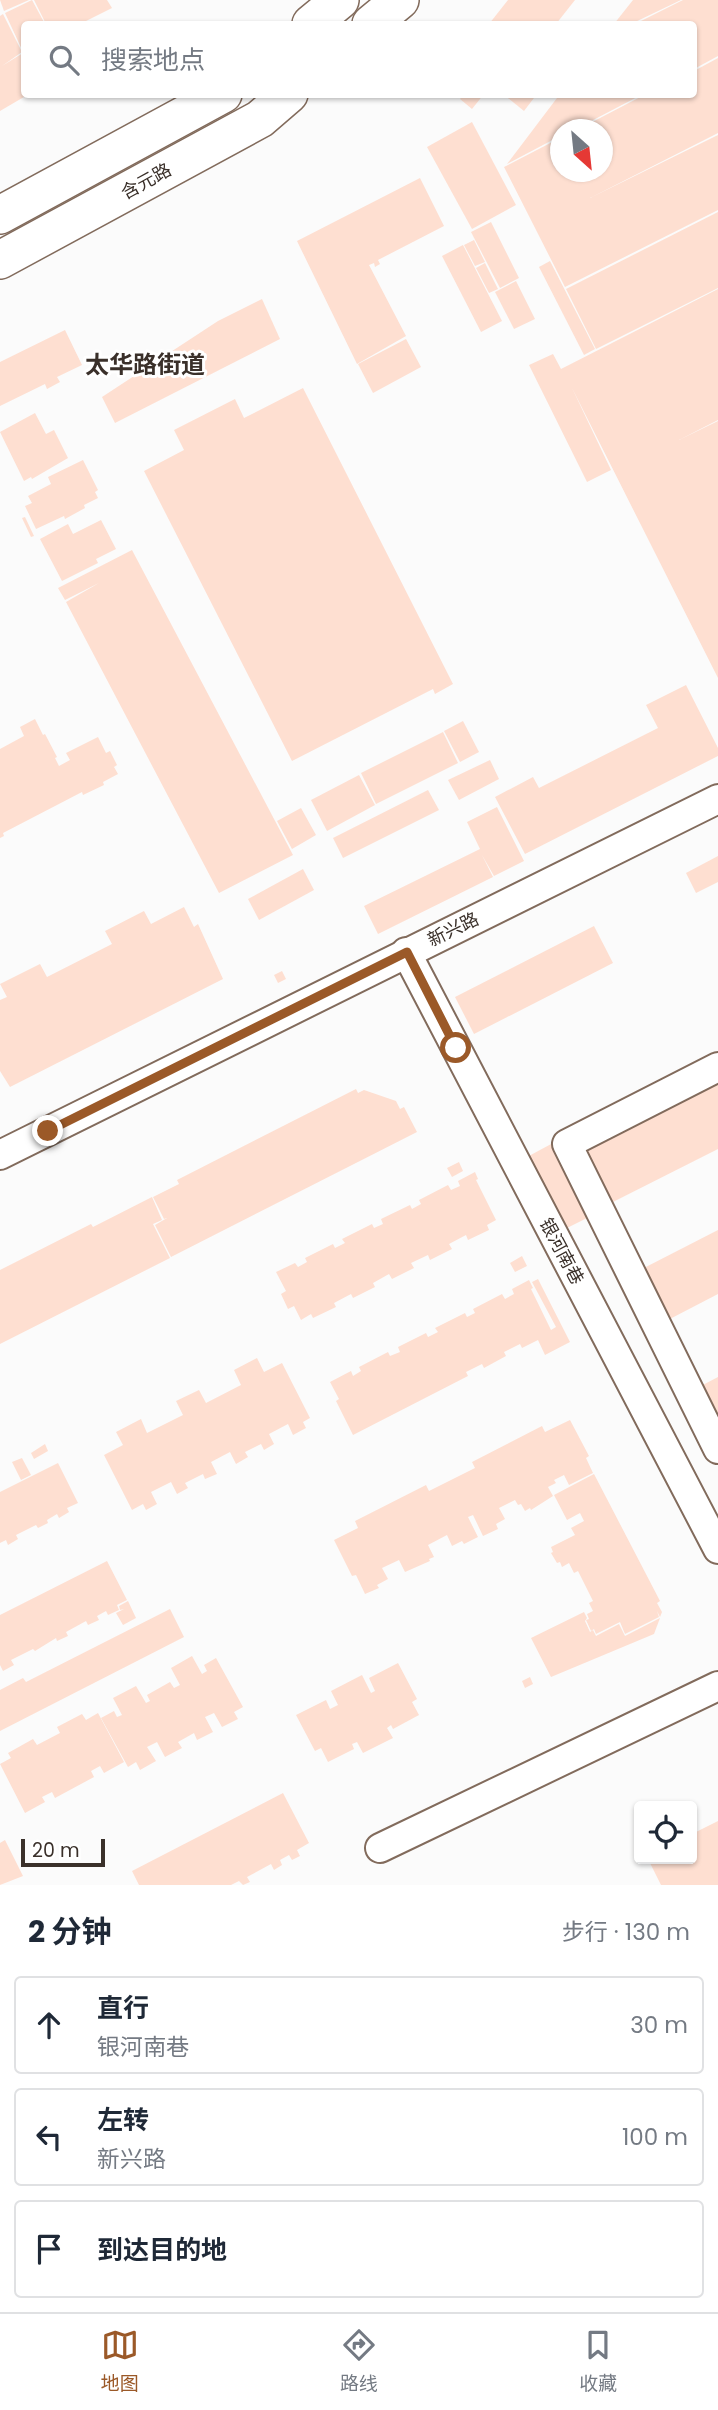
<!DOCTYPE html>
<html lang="zh">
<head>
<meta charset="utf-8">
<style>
  :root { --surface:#fff; --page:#f2f2f3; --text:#1f2937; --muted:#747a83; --line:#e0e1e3; --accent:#9b5928 }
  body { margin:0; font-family:Poppins,"Noto Sans SC",sans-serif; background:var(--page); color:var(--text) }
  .controls { position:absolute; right:21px; bottom:21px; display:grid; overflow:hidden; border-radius:7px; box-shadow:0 2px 5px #0004 }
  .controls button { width:63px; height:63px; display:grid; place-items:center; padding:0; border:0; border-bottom:2px solid var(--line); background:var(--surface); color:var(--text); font:35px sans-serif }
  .compass { position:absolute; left:550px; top:119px; width:63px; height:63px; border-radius:50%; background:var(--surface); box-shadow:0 2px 5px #0004; rotate:153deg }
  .scale { position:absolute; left:21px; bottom:18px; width:84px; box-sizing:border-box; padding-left:7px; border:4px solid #3a302a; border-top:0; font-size:19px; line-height:24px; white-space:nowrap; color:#3a302a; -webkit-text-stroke:5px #fff; paint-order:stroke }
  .stop { position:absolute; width:21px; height:21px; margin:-16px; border:5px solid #9b5928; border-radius:50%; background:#fff }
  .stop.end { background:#9b5928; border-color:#fff; box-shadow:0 2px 7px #0008 }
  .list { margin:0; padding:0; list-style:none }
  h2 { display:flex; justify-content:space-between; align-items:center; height:91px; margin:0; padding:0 28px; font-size:30px }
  h2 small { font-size:23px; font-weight:400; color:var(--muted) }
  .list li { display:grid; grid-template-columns:46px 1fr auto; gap:21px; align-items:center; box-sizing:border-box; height:98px; margin:0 14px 14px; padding:0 14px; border:2px solid var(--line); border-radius:7px }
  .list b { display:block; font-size:26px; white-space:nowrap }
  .list p { margin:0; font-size:23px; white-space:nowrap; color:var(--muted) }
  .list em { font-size:23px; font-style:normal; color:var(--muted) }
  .icon { flex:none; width:38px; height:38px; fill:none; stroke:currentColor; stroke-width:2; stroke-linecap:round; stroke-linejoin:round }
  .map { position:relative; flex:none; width:718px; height:1885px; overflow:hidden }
  .search { position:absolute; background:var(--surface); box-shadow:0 2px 5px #0004; left:21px; right:21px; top:21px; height:77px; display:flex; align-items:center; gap:18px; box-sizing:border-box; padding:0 24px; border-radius:7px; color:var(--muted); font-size:26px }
  .sheet { height:427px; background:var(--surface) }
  nav { display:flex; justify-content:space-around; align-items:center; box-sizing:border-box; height:98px; border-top:2px solid var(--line); background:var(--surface); font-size:19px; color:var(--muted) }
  nav a { display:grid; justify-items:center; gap:4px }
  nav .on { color:var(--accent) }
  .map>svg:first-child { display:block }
  .building { fill:#fedfd1 }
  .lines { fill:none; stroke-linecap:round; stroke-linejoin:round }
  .minor-casing { stroke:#826b5c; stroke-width:32 }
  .major-casing { stroke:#826b5c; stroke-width:40 }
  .minor { stroke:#fff; stroke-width:28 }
  .major { stroke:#fff; stroke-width:37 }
  .route { stroke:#9b5928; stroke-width:9 }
  .labels { text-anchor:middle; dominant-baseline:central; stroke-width:6; stroke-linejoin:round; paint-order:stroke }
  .street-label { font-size:18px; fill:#3a302a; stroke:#fff }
  .district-label { font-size:24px; font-weight:bold; fill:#3a302a; stroke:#fff }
</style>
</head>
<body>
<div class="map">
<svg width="718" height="1885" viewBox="0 0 718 1885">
  <rect width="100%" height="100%" fill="#fbfbfb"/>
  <g class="building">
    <path d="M0,0H29L4,11Z"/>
    <path d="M32,0L45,24H24V54L5,13Z"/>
    <path d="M34,0H107L112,8L80,24H46Z"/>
    <path d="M508,0H575L556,24H489Z"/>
    <path d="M633,0H681L631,24H614Z"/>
    <path d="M683,0H718V56L694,69V24H635Z"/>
    <path d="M3,14L22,52L2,66L23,53L24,94H29L0,111V16Z"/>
    <path d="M718,58V133L590,198L718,135V210L565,287L504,167L560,138V172H602V130H577L646,94H694V71Z"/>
    <path d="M464,94H484L472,109L460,99Z"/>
    <path d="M503,94H537L524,111Z"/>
    <path d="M560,94H643L574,130H560V136L507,164Z"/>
    <path d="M472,122L516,205L472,229L427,147Z"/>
    <path d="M420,178L444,226L378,260L380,264L375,267L374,263L369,265L406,336L357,364L297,241Z"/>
    <path d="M718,212V288L596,349L566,289Z"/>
    <path d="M491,222L519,278L500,288L471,232Z"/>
    <path d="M474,240L485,262L475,266L464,245Z"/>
    <path d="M463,245L502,321L481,332L442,256Z"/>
    <path d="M550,261L595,349L584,355L539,267Z"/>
    <path d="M485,263L498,289L489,293L476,268Z"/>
    <path d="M516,281L535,319L514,329L495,292Z"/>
    <path d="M718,289V420L679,440L718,421V678L572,388L611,470L587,482L529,365L553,354L561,369Z"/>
    <path d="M262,299L280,339L115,423L102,397L218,321Z"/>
    <path d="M65,330L82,365L57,377L60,382L47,389L45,384L0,406V362Z"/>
    <path d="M406,339L421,367L373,393L358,364Z"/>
    <path d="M303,388L453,684L435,694L433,689L292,761L144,471L184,450L174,430L235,399L244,418Z"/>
    <path d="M35,413L46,434L54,430L68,458L32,479L31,477L24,481L0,432Z"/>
    <path d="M83,460L98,490L95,492L98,498L84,505L85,508L65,519L64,516L36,529L25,506L32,503L28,496L51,484L48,477Z"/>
    <path d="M25,517L34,536L31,537L22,518Z"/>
    <path d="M101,520L116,549L96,559L98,563L62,581L40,539L68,524L73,534Z"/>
    <path d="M132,550L293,855L219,893L66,602L99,583L65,600L58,588Z"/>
    <path d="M686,685L718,748V756L525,854L495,797L533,777L539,788L658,728L646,705Z"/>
    <path d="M35,719L43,735L45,734L57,757L55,758L59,766L70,760L66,753L98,737L106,753L110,751L117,765L114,767L118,774L103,782L104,785L83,795L82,792L3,833L4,836L0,838V749L24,736L20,727Z"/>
    <path d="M463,721L479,752L460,762L444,731Z"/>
    <path d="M443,732L458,763L376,804L361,773Z"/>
    <path d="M490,760L499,779L459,800L448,780Z"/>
    <path d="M359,775L375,805L327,831L311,800Z"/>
    <path d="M428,790L439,810L343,858L333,838Z"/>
    <path d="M497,807L524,861L494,876L482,855L493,877L378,934L364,906L480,849L467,822Z"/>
    <path d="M301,808L316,835L292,849L277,821Z"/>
    <path d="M718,856V882L696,893L686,873Z"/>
    <path d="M303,869L314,890L259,920L248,899Z"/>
    <path d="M184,907L194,927L198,924L223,979L10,1087L0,1071V1000L7,997L0,984L40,964L47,977L112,944L105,931L144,911L151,924Z"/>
    <path d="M594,926L613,963L474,1034L455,997Z"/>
    <path d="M282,971L286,979L278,983L274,975Z"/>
    <path d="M718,1084V1149L607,1205L581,1154Z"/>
    <path d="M356,1089L358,1093L364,1090L396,1101L400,1109L404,1107L417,1132L171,1257L155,1225L167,1218L164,1219L153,1197L179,1184L177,1180Z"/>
    <path d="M553,1143L591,1216L565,1229L527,1157Z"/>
    <path d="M459,1162L463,1171L452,1177L447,1168Z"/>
    <path d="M475,1172L478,1179L476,1180L496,1220L487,1225L489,1230L468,1240L466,1235L449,1244L452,1249L430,1260L428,1255L411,1263L414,1268L392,1279L389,1274L373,1283L375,1287L353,1298L351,1294L334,1303L336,1307L313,1318L311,1314L301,1320L294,1306L288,1309L281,1294L286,1291L276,1272L295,1263L298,1267L307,1262L305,1258L333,1244L335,1248L345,1243L342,1239L372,1224L374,1228L383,1224L381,1219L410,1205L412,1209L421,1204L419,1200L448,1185L451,1190L460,1186L458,1181Z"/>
    <path d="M152,1197L162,1220L153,1224L170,1258L0,1344V1270L91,1224L93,1227Z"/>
    <path d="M718,1230V1294L666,1321L640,1270Z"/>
    <path d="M522,1256L527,1266L515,1272L510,1263Z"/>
    <path d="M538,1279L570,1342L545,1355L538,1340L522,1348L520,1344L504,1352L506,1356L484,1368L482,1364L466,1372L468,1376L353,1435L336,1401L339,1399L330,1382L351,1371L353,1376L361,1371L359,1367L388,1352L390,1356L400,1352L398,1347L426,1333L428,1337L438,1332L435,1328L465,1313L467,1317L475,1313L473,1309L502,1294L505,1299L514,1294L512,1289L529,1280L533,1288L531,1289L551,1330L556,1327L532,1282Z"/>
    <path d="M257,1358L264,1372L282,1363L310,1418L303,1422L306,1428L293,1435L288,1424L269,1434L274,1444L264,1450L261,1444L245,1452L248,1457L236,1464L230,1452L211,1462L217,1474L205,1479L203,1474L185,1483L188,1488L177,1494L171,1482L151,1492L157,1504L146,1510L143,1504L132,1510L104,1455L123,1445L116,1432L141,1419L147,1433L183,1415L176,1401L199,1390L206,1403L241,1385L234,1370Z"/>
    <path d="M718,1377V1423L699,1387Z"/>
    <path d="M570,1420L589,1456L586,1458L593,1473L569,1485L564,1475L554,1480L556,1483L548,1487L553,1496L531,1510L530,1508L525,1511L521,1504L518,1505L515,1500L499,1508L505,1519L496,1524L498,1529L483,1536L473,1515L468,1517L478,1537L464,1544L462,1541L452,1546L447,1535L428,1545L434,1557L429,1559L430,1561L405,1572L399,1560L382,1568L388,1579L377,1585L379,1588L365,1594L356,1575L352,1576L334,1540L358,1528L355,1521L426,1485L429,1491L475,1468L472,1462L542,1426L545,1432Z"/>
    <path d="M45,1444L48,1451L34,1459L31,1453Z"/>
    <path d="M22,1458L31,1475L21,1480L12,1462Z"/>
    <path d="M58,1463L78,1503L67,1508L69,1512L59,1518L57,1514L47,1520L48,1523L38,1528L36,1525L16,1535L18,1539L8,1545L6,1540L0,1543V1492Z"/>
    <path d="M594,1474L660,1601L657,1603L662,1612L660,1617L657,1611L659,1617L625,1634L620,1622L596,1634L594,1629L591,1631L586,1620L589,1619L587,1614L593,1611L589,1603L593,1601L578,1571L574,1573L569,1563L562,1567L560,1562L557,1563L551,1553L553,1552L551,1547L575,1535L571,1528L584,1521L580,1513L567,1520L554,1495Z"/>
    <path d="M107,1561L127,1600L117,1605L119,1610L108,1615L106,1611L97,1616L99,1620L88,1625L86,1621L66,1632L68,1636L57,1641L56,1638L35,1651L33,1649L11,1660L14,1665L3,1671L0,1665V1615Z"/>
    <path d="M128,1601L136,1618L123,1625L116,1613L124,1609L120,1610L119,1606Z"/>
    <path d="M170,1609L184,1637L0,1731V1690L23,1678L26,1682Z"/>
    <path d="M584,1612L587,1618L585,1621L590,1632L593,1630L596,1636L619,1624L625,1636L660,1618L654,1634L551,1677L531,1638Z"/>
    <path d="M192,1656L202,1674L207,1671L204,1665L216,1658L243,1707L234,1712L238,1719L222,1727L214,1713L205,1717L213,1732L197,1740L194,1733L178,1742L182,1748L165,1757L157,1742L147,1747L156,1761L140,1770L136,1762L128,1767L101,1718L114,1711L117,1717L122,1715L113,1698L136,1686L146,1703L150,1701L147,1695L170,1682L174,1688L180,1685L171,1668Z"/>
    <path d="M398,1663L417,1699L412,1702L419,1715L393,1729L391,1725L387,1728L393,1738L363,1753L357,1742L352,1744L354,1749L328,1762L321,1748L315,1751L296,1715L326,1700L330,1709L338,1705L331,1691L362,1675L371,1693L375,1691L369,1678Z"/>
    <path d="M530,1677L533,1684L525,1688L522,1681Z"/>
    <path d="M98,1713L124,1762L104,1773L100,1766L91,1771L94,1777L55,1798L52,1792L42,1797L45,1802L25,1813L0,1764L11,1758L8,1753L33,1739L37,1745L60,1733L57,1727L82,1714L86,1720Z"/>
    <path d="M283,1793L309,1843L297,1850L300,1856L292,1860L289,1855L280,1860L282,1865L274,1870L271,1864L247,1877L250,1882L243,1885L239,1881L231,1885H139L132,1871Z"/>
    <path d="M718,1821V1885H661L648,1859H692V1834Z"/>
    <path d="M5,1840L23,1876L0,1885V1843Z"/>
  </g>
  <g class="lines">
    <defs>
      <g id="minor">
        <path d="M406,952L718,1549"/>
        <path d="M718,1067L567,1144L718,1449"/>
        <path d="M0,1155L718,799"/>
        <path d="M380,1848L718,1686"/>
      </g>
      <g id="major">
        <path d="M311,24L340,0"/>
        <path d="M371,24L400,0"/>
        <path d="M0,215L223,94"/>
        <path d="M0,260L260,119L289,94"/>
      </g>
    </defs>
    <use href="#minor" class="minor-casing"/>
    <use href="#major" class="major-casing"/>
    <use href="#minor" class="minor"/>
    <use href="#major" class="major"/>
  </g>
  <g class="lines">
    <path class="route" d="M48,1131L407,952L456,1048"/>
  </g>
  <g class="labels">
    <g class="street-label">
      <text transform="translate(146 181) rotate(-29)">含元路</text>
      <text transform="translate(453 929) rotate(-26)">新兴路</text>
      <text transform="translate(562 1251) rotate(62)">银河南巷</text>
    </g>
    <g class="district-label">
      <text x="145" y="364">太华路街道</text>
    </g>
  </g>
</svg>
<div class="controls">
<button><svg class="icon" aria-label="locate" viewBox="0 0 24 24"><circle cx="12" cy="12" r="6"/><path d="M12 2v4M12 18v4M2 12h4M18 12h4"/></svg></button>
</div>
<svg class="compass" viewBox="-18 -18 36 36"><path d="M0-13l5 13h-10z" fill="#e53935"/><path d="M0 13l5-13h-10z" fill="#747a83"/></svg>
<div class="scale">20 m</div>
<div class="stop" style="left:456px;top:1048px"></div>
<div class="stop end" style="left:48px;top:1131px"></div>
<div class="search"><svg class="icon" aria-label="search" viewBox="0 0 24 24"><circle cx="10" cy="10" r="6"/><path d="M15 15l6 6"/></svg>搜索地点</div>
</div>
<section class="sheet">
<h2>2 分钟<small>步行 · 130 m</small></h2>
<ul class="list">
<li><svg class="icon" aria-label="ahead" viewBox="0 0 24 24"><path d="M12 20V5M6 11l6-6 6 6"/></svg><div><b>直行</b><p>银河南巷</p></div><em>30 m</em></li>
<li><svg class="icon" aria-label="left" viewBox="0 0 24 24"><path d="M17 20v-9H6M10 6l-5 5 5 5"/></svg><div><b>左转</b><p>新兴路</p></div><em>100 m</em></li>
<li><svg class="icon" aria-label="arrive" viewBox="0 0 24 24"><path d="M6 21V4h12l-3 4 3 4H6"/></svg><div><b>到达目的地</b></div></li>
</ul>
</section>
<nav>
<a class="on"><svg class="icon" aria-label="map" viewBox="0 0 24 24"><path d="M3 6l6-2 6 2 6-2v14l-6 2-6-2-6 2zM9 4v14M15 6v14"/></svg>地图</a>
<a><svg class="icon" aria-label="directions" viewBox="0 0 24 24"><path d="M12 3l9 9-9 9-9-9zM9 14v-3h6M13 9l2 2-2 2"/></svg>路线</a>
<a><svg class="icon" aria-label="saved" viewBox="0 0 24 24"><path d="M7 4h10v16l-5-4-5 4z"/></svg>收藏</a>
</nav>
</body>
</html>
